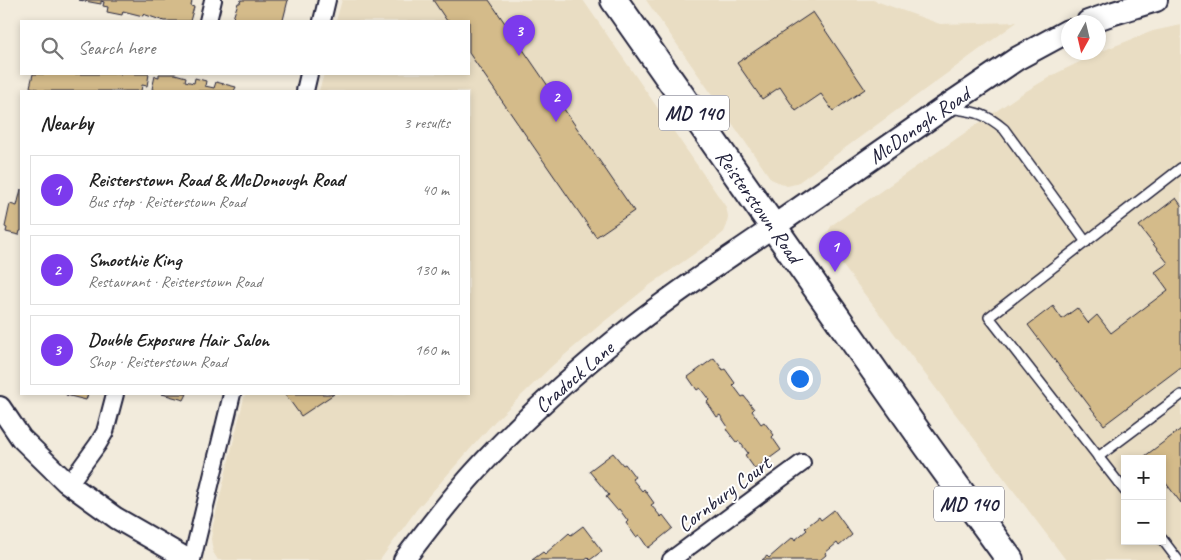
<!DOCTYPE html>
<html lang="en">
<head>
<meta charset="utf-8">
<style>
  :root { --surface:#fff; --page:#f6f6f6; --text:#222; --muted:#767676; --line:#e0e0e0; --accent:#7c3aed }
  body { margin:0; font-family:Caveat,sans-serif; background:var(--page); color:var(--text) }
  .controls { position:absolute; right:15px; bottom:15px; display:grid; overflow:hidden; border-radius:0px; box-shadow:0 2px 8px #0003 }
  .controls button { width:45px; height:45px; display:grid; place-items:center; padding:0; border:0; border-bottom:1px solid var(--line); background:var(--surface); color:var(--text); font:25px sans-serif }
  .compass { position:absolute; left:1061px; top:15px; width:45px; height:45px; border-radius:50%; background:var(--surface); box-shadow:0 2px 8px #0003; rotate:188deg }
  .you { position:absolute; left:799px; top:378px; width:18px; height:18px; margin:-12px; border:4px solid #fff; border-radius:50%; background:#1a73e8; box-shadow:0 0 0 8px #1a73e833 }
  .badge { display:grid; place-items:center; width:32px; height:32px; border-radius:50%; background:var(--accent); color:#fff; font-size:16px; font-weight:700 }
  .pin { position:absolute; translate:-50% -41px; filter:drop-shadow(0 1px 2px #0008) }
  .pin::after { content:''; position:absolute; top:26px; width:18px; height:15px; background:inherit; clip-path:polygon(0 0,100% 0,50% 100%) }
  .list { margin:0; padding:0; list-style:none }
  h2 { display:flex; justify-content:space-between; align-items:center; height:65px; margin:0; padding:0 20px; font-size:21px }
  h2 small { font-size:16px; font-weight:400; color:var(--muted) }
  .list li { display:grid; grid-template-columns:32px 1fr auto; gap:15px; align-items:center; box-sizing:border-box; height:70px; margin:0 10px 10px; padding:0 10px; border:1px solid var(--line); border-radius:0px }
  .list b { display:block; font-size:19px; white-space:nowrap }
  .list p { margin:0; font-size:16px; white-space:nowrap; color:var(--muted) }
  .list em { font-size:16px; font-style:normal; color:var(--muted) }
  .icon { flex:none; width:28px; height:28px; fill:none; stroke:currentColor; stroke-width:2; stroke-linecap:round; stroke-linejoin:round }
  .map { position:relative; flex:none; width:1181px; height:560px; overflow:hidden }
  .search { position:absolute; background:var(--surface); box-shadow:0 2px 8px #0003; left:20px; top:20px; width:450px; height:55px; display:flex; align-items:center; gap:12px; box-sizing:border-box; padding:0 18px; border-radius:0px; color:var(--muted); font-size:19px }
  .panel { position:absolute; background:var(--surface); box-shadow:0 2px 8px #0003; left:20px; top:90px; width:450px; height:305px; border-radius:0px }
  .map>svg:first-child { display:block }
  .built { fill:#e9ddc3; fill-rule:evenodd }
  .building { fill:#d4bb8a; stroke:#22223b }
  .lines { fill:none; stroke-linecap:round; stroke-linejoin:round }
  .service-casing { stroke:#22223b; stroke-width:12 }
  .minor-casing { stroke:#22223b; stroke-width:20 }
  .tertiary-casing { stroke:#22223b; stroke-width:24 }
  .secondary-casing { stroke:#22223b; stroke-width:26 }
  .primary-casing { stroke:#22223b; stroke-width:30 }
  .service { stroke:#fff; stroke-width:9 }
  .minor { stroke:#fff; stroke-width:16 }
  .tertiary { stroke:#fff; stroke-width:20 }
  .secondary { stroke:#fff; stroke-width:22 }
  .primary { stroke:#fff; stroke-width:26 }
  .labels { text-anchor:middle; dominant-baseline:central; stroke-width:4; stroke-linejoin:round; paint-order:stroke }
  .shield { fill:#fff; stroke:#646476; stroke-width:1 }
  .shield-label { font-size:20px; font-weight:bold; fill:#22223b }
  .street-label { font-size:21px; fill:#22223b; stroke:#fff }
</style>
</head>
<body>
<div class="map">
<svg width="1181" height="560" viewBox="0 0 1181 560">
  <rect width="100%" height="100%" fill="#f2ebdc"/>
  <filter id="ink" filterUnits="userSpaceOnUse"><feTurbulence type="fractalNoise" baseFrequency=".02" numOctaves="2"/><feDisplacementMap in="SourceGraphic" scale="10" xChannelSelector="R" yChannelSelector="G"/><feConvolveMatrix kernelMatrix="1 2 1 2 8 2 1 2 1" color-interpolation-filters="sRGB"/></filter>
  <g filter="url(#ink)">
    <g class="built">
      <path d="M342,0H583L726,207L728,216L727,225L724,232L718,237L650,285L601,324L553,365L495,421L417,509L380,560H218L213,552L211,539L213,525L245,394H469V91H319L324,74H469V21H336Z"/>
      <path d="M646,0H873L940,24L1017,22L796,184L787,186L771,179Z"/>
      <path d="M1181,25V560H1066L828,246L825,237L832,225L1018,96L1055,74L1102,51L1153,31ZM1125,459H1162V541H1125Z"/>
    </g>
    <g class="building">
      <path d="M79,0H190L192,1L191,6L194,7L190,21H164L143,14V16L123,11L122,15L107,12L108,7L103,6L104,2L101,1V4Z"/>
      <path d="M241,0H288L283,20L232,21L238,3H240Z"/>
      <path d="M433,0H489L634,211L596,237L469,53V21H447Z"/>
      <path d="M813,12L865,89L833,111L821,94L796,111L780,87L762,99L737,63Z"/>
      <path d="M33,74H149L147,86L142,85L141,91H38V89L30,87Z"/>
      <path d="M159,74H175L186,77L185,81L194,83L195,78L206,81L205,86L214,88L216,82L236,87L234,91H155V90L152,89L155,76L159,77Z"/>
      <path d="M21,189V231H20L19,235L6,232L7,228L5,227L10,204L17,206Z"/>
      <path d="M1176,198L1181,205V367L1104,425L1028,325L1053,306L1062,319L1077,308L1088,323L1097,315L1111,333L1168,290L1155,272L1168,263L1139,226Z"/>
      <path d="M714,358L723,370L725,369L735,383L733,385L742,397L744,396L754,409L752,411L761,424L764,422L774,435L772,437L781,450L755,469L745,455L748,453L739,441L736,442L726,429L728,427L720,415L717,417L707,402L709,400L700,388L697,390L688,377Z"/>
      <path d="M66,394H88L86,400L66,395Z"/>
      <path d="M162,394H187L184,400Z"/>
      <path d="M285,394H334L301,416Z"/>
      <path d="M1181,429V503L1162,478V459H1147L1145,456Z"/>
      <path d="M613,453L623,465L625,464L635,477L632,479L642,491L644,489L654,503L651,505L661,517L663,515L673,528L648,548L639,535L636,537L626,523L628,521L619,509L617,510L606,497L609,495L589,471Z"/>
      <path d="M834,510L852,535L839,546L837,543L825,553L826,555L820,560H762L767,556L769,558L793,537L795,540L807,530L805,528L819,517L821,520Z"/>
      <path d="M583,526L602,551L590,560L588,558L585,560H532L543,552L545,554L569,533L571,535Z"/>
    </g>
    <g class="lines">
      <defs>
        <g id="service">
          <path d="M949,108C974,112 984,112 1004,129L1086,242"/>
          <path d="M1098,457L1181,395"/>
          <path d="M1125,491L989,317L1181,168"/>
          <path d="M1162,539L1178,560"/>
        </g>
        <g id="minor">
          <path d="M208,21L213,0"/>
          <path d="M322,21L327,0"/>
          <path d="M305,91L309,74"/>
          <path d="M69,484L98,444L105,432L115,394"/>
          <path d="M192,560L232,394"/>
          <path d="M671,560L802,463"/>
        </g>
        <g id="tertiary">
          <path d="M0,407L21,438L66,482L116,518L189,560"/>
          <path d="M404,560C426,531 448,502 473,474C519,423 571,376 625,332C672,294 724,261 773,227"/>
        </g>
        <g id="secondary">
          <path d="M1088,22L1114,13L1156,0"/>
          <path id="s1" d="M773,227L944,108L1018,58L1068,31"/>
        </g>
        <g id="primary">
          <path id="s2" d="M614,0L928,447L1010,560"/>
        </g>
      </defs>
      <use href="#service" class="service-casing"/>
      <use href="#minor" class="minor-casing"/>
      <use href="#tertiary" class="tertiary-casing"/>
      <use href="#secondary" class="secondary-casing"/>
      <use href="#primary" class="primary-casing"/>
      <use href="#service" class="service"/>
      <use href="#minor" class="minor"/>
      <use href="#tertiary" class="tertiary"/>
      <use href="#secondary" class="secondary"/>
      <use href="#primary" class="primary"/>
    </g>
  </g>
  <g class="labels">
    <g class="shield">
      <rect x="659" y="95.5" width="70" height="35" rx="4"/>
      <rect x="934" y="486.5" width="70" height="35" rx="4"/>
    </g>
    <g class="shield-label">
      <text x="694" y="113">MD 140</text>
      <text x="969" y="504">MD 140</text>
    </g>
    <g class="street-label">
      <text stroke="none"><textPath href="#s1" startOffset="178">McDonogh Road</textPath></text>
      <text stroke="none"><textPath href="#s2" startOffset="252">Reisterstown Road</textPath></text>
      <text transform="translate(574 377) rotate(-41)">Cradock Lane</text>
      <text transform="translate(724 494) rotate(-37)">Cornbury Court</text>
    </g>
  </g>
</svg>
<div class="controls">
<button>+</button>
<button>−</button>
</div>
<svg class="compass" viewBox="-18 -18 36 36"><path d="M0-13l5 13h-10z" fill="#e53935"/><path d="M0 13l5-13h-10z" fill="#767676"/></svg>
<div class="you"></div>
<div class="pin badge" style="left:835px;top:272px">1</div>
<div class="pin badge" style="left:556px;top:122px">2</div>
<div class="pin badge" style="left:519px;top:56px">3</div>
<div class="search"><svg class="icon" aria-label="search" viewBox="0 0 24 24"><circle cx="10" cy="10" r="6"/><path d="M15 15l6 6"/></svg>Search here</div>
<section class="panel">
<h2>Nearby<small>3 results</small></h2>
<ul class="list">
<li><span class="badge">1</span><div><b>Reisterstown Road &amp; McDonough Road</b><p>Bus stop · Reisterstown Road</p></div><em>40 m</em></li>
<li><span class="badge">2</span><div><b>Smoothie King</b><p>Restaurant · Reisterstown Road</p></div><em>130 m</em></li>
<li><span class="badge">3</span><div><b>Double Exposure Hair Salon</b><p>Shop · Reisterstown Road</p></div><em>160 m</em></li>
</ul>
</section>
</div>
</body>
</html>
